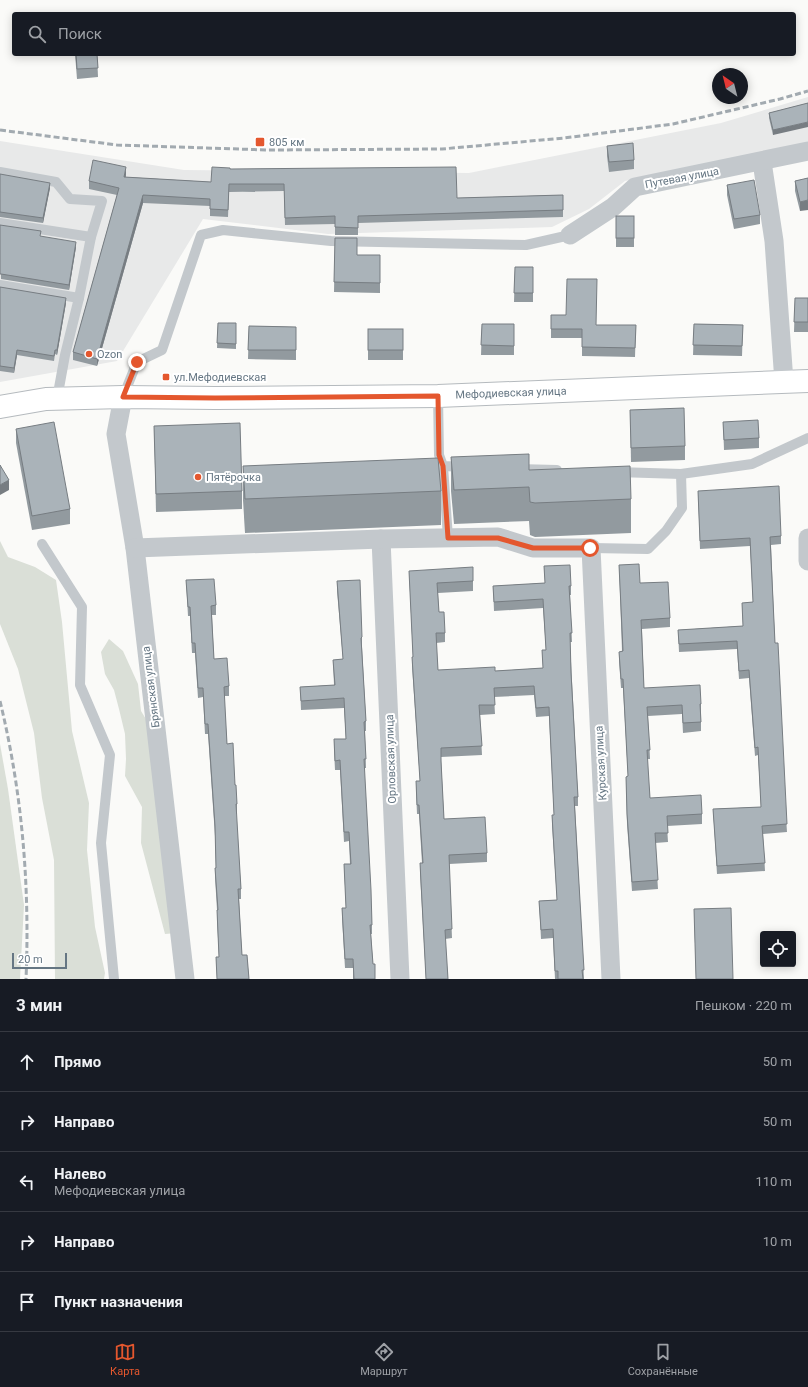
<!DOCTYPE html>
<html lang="ru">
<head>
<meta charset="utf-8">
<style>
  :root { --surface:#171b24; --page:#242831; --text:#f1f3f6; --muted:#9ea1a6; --line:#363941; --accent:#e4572e }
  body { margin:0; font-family:Roboto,sans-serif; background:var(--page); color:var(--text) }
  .controls { position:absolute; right:12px; bottom:12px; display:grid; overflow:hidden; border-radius:4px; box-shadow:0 2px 10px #0003 }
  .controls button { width:36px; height:36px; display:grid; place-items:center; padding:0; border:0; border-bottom:1px solid var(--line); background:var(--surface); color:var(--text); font:20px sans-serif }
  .compass { position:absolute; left:712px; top:68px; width:36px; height:36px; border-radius:50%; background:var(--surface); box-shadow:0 2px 10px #0003; rotate:325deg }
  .scale { position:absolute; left:12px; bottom:10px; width:55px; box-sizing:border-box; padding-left:4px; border:2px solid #657683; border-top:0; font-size:11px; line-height:14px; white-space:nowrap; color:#657683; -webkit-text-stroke:3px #fff; paint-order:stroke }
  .stop { position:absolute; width:12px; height:12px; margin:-9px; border:3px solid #e4572e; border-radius:50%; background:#fff }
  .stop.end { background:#e4572e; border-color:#fff; box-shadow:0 1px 4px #0008 }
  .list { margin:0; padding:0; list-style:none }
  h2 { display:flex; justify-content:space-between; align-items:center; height:52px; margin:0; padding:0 16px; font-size:17px }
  h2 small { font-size:13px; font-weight:400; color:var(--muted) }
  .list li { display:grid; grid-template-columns:26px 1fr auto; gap:12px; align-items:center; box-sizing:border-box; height:60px; padding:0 16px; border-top:1px solid var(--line) }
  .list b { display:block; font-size:15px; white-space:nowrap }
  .list p { margin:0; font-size:13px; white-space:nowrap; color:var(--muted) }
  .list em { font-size:13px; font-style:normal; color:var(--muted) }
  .icon { flex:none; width:22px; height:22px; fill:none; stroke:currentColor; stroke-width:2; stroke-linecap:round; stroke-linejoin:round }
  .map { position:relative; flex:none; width:808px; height:979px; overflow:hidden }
  .search { position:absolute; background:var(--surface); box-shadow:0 2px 10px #0003; left:12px; right:12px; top:12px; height:44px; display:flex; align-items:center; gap:10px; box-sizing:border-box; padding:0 14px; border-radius:4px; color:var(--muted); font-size:15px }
  .sheet { height:352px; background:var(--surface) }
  nav { display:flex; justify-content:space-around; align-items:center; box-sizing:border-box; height:56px; border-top:1px solid var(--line); background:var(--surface); font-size:11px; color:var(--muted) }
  nav a { display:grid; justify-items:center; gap:2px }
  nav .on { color:var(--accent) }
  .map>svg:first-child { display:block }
  .built { fill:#e8e9e9 }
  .green { fill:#dadfd7 }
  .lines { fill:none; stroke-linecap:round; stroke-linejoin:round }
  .primary-casing { stroke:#b5babe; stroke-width:24 }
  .service { stroke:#c3c8cc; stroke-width:10 }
  .minor { stroke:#c3c8cc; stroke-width:19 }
  .primary { stroke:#fff; stroke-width:22 }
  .rail { stroke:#a2aab0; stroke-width:3; stroke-dasharray:6 3; stroke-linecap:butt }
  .wall { fill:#929a9f }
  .shaded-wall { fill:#777d82 }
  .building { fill:#aab3b9; stroke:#777d82 }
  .route { stroke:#e4572e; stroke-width:5 }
  .poi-dot { fill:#e4572e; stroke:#fff; stroke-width:1.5 }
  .labels { text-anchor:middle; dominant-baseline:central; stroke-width:4; stroke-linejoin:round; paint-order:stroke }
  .poi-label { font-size:11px; fill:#657683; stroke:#fff; text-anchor:start }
  .street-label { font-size:11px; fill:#657683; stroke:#fff }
</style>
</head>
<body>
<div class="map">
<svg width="808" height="979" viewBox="0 0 808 979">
  <rect width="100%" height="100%" fill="#fafaf8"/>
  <path class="built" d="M808,97V144L778,151L625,181L589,209L552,227L328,234L203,219L117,361L0,382V141L184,170L469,173L721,123Z"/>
  <g class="green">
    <path d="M0,541L8,557L35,567L56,580L62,622L72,731L89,803L87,850L95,927L105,973L104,979H55L54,860L42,798L34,733L18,669L0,624Z"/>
    <path d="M109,639L123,651L138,684L141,711L157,737L177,933L165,934L141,843L142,807L125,776L126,759L125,734L119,709L114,690L105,674L101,652Z"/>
    <path d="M0,744L8,789L24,905L20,979H0Z"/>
  </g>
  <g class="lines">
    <defs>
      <path id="primary" d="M0,407L46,399L123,397L215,398L438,396L808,381"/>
    </defs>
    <use href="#primary" class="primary-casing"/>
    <g class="service">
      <path d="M0,172L56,182L70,199L102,201L91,237L79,298L65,355L57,399"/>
      <path d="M0,223L91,237"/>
      <path d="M0,285L79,298"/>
      <path d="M438,396L439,455L443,466L465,467"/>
      <path d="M123,397L137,362L162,350L201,235L223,230L331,241L526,245L570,235"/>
      <path d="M437,467L443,466L448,538"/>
      <path d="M517,469L557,470"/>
      <path d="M617,472L681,474L752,464L808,438"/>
      <path d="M42,544L82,607L80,685L110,755L101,843L114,979"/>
      <path d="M591,548L648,549L666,531L682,508L681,474"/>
    </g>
    <g class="minor">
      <path d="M762,162L774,241L784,382"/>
      <path d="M570,235L613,207L635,187L808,151"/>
      <path d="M123,397L116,434L135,548L185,979"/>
      <path d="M808,538V561"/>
      <path d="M381,539L400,979"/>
      <path d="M135,548L381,539L498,537L533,548H591L611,979"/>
    </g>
    <use href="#primary" class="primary"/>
    <g class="rail">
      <path d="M0,130L117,145L268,150L442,149L564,138L673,124L780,99L808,91"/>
      <path d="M0,701C22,792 30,885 26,979"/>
    </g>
  </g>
  <g class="wall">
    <path d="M75,54H97L98,77L77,79Z"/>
    <path d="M808,103L773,135L769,118V113Z"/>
    <path d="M607,146L634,160V169L609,172L607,156Z"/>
    <path d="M230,169L457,198L563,195V217L358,223V235H335V224L285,225L284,191L229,192L228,217L210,216V206L143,203L97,366L73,360V352L117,195L89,189V181L126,174V177L211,182Z"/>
    <path d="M0,174L50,188L43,223L0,217Z"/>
    <path d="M808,178L800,211L795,191V181Z"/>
    <path d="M727,185L760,215V224L734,229L727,195Z"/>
    <rect x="616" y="216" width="18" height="31"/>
    <path d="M0,225L76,247L69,290L1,279Z"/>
    <path d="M335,238L357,255H380V293L334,292Z"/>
    <path d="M515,267H533V302H514Z"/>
    <path d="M0,287L66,303L57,355L55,354L54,361L17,355L14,373L0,371Z"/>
    <path d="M795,298H808V332H794Z"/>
    <path d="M551,315L596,325H636L635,357L582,356V338H551Z"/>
    <path d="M218,323H236V349L217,348Z"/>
    <path d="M482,324H514V355H481Z"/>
    <path d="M694,324L743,325L742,356L693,355Z"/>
    <path d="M249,326L296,327V360L248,359Z"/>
    <rect x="368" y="329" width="35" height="31"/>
    <path d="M630,410L685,446V460L631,462Z"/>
    <path d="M723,422L759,438V448L724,450Z"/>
    <path d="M154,426L242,491V509L156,512Z"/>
    <path d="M16,429L70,509V524L32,530L16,443Z"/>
    <path d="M451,457L529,470L631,499V533L535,537L530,535L529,521L454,524L451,491Z"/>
    <path d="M243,466L441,491V525L245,533L243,500Z"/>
    <path d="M698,491L781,536V544L771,545L775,643L787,832L763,834L765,871L717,874L713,809L761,807L758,755L755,756L749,678L739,679L737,649L679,652L678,630L743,626L742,603L753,602L750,546L700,549Z"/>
    <path d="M619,565L640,583L670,618V627L642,629L644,688L701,704V731L683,733L682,714L648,716L650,759H647L650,798L702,814V824L667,826L668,842L655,843L658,889L632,891L627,824L626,777L628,776L623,688H621L619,661V652L622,651Z"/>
    <path d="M544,566L571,586V595H570L572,642H570L578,797V806H575L584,979H555L553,938L541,939L539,901L557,900L552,825V815H554L549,716L536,717L534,695L494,697L495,714L480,715L482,755L441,757L444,819L487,853V862L449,864L452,938L445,939L448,979H426L420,873V863H422L419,814H417L416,791V781H420L412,666V657H413L409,571L473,581V591L438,593L439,612L445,633V642L436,643L438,670L495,671L543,668L542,650H546L543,608L494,611L493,586L545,583Z"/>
    <path d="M186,580L216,605V615H212L214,659L229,686V696H224L227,744L235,785L237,804V814H236L241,889V899H239L242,955H247L249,979H217L216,957H219L217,920V910L215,877V868H216L215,836L208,734H205L203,697L198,698L195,653H192L190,616H188Z"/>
    <path d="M337,581L362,637V647L366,721V731H365L366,768H364L372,925V934H371L373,964L375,979H353V968H345L342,918V908H346L344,864H350L349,841L344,842L340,770H335L334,749V739H346L344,708L301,710L300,687L334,685L333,660L343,659L337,591Z"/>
    <path d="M694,909L733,979H696Z"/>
  </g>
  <g class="shaded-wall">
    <path d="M808,122V127L773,135V130Z"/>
    <path d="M126,167V174L124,185V177Z"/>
    <path d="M50,183V188L43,223V218Z"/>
    <path d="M143,195V203L97,366V359Z"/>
    <path d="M808,200V210L800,211V202Z"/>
    <path d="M76,242V247L69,290V285Z"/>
    <path d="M66,298V303L57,355V350Z"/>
    <path d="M17,350V355L14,373V368Z"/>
    <path d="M9,480V490L0,495V485Z"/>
  </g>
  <g class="building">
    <path d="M76,54H97L98,68L77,69Z"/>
    <path d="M808,103V122L773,130L769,113Z"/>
    <path d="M633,143L634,160L609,162L607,146Z"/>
    <path d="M93,160L126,167L124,177L211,182L212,167L230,168V169L456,167L457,198L563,195V210L358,216V228L335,227V216L285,218L284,184H229L228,210L210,209V199L143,195L97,359L73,352L119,188L89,181Z"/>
    <path d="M0,174L50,183L43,218L0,212Z"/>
    <path d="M808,178V200L800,202L795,181Z"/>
    <path d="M754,180L760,215L734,219L727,185Z"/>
    <rect x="616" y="216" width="18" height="22"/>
    <path d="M0,225L41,231L40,236L76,242L69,285L1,274H0Z"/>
    <path d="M335,238H357V255H380V283L334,282Z"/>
    <path d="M515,267H533V293H514Z"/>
    <path d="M567,279H597L596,325H636L635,348L582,347V329H551V315H566Z"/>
    <path d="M0,287L66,298L57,350H55L54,356L17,350L14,368L0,366Z"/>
    <path d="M795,298H808V322H794Z"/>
    <path d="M218,323H236V344L217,343Z"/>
    <path d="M482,324H514V346L481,345Z"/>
    <path d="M694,324L743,325L742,346L693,345Z"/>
    <path d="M249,326L296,327V350H248Z"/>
    <rect x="368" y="329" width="35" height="21"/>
    <path d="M684,408L685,446L631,448L630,410Z"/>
    <path d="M758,420L759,438L724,440L723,422Z"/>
    <path d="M54,422L70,509L32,516L16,429Z"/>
    <path d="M240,423L242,491L156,494L154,426Z"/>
    <path d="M529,454V470L630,466L631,499L535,503L530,502L529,487L454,490L451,457Z"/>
    <path d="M438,458L441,491L245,499L243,466Z"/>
    <path d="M0,465L9,480L0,485Z"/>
    <path d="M779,486L781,536L770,537L775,643H778L787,824L762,826L765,863L717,866L713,809L761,807L758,747L755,748L749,670L739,671L737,641L679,644L678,630L743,626L742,603L753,602L750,538L700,541L698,491Z"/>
    <path d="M639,564L640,583L668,582L670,618L641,620L644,688L700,685L701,704H700L701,722L683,723L682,705L647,707L650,750H647L650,798L701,795L702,814L667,816L668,833H655L658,880L632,882L627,814L626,777L628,776L623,679H621L619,652L623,651L619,565Z"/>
    <path d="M570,565L571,586H569L572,633H570L571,673L578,797H574L584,970H582L583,979H558V971H555L553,929L541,930L539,901L557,900L552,815H554L549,707L536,708L534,686L494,688L495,705H479L482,746L441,748V761L444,819L485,817L487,853L449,855L452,929L445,930L448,979H426L420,863H423L419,805H417L416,781H420L412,657H413L409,571L473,567V581L437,583L439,612H444L445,633H436L438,670L495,667V671L543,668L542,650H546L543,599L494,602L493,586L545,583L544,566Z"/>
    <path d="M214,579L216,605L211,606L214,659L227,658L229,686L224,687L227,744L233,743L235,785H236L237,804H236L241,889H238L242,955H247L249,979H217L216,957H219L217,910H218L215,868H216L215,826L208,724H205L203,688H198L195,643H192L190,607H188L186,580Z"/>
    <path d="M360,580L362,637L361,638L366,721L364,722L366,759H364L371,890L372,925H370L373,964H375V979H354L353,959H345L342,908H346L344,864H351L349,832H344L340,760L335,761L334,739H346L344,698L301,701L300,687L335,685L333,660L343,659L337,581Z"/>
    <path d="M731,908L733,979H696L694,909Z"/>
  </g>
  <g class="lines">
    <path class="route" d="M137,362L123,397L215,398L438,396L439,455L443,466L448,538H498L533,548H590"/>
  </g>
  <g class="poi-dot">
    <rect x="255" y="137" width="10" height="10" rx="2"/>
    <circle cx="89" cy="354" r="4"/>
    <rect x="162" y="373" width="8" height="8" rx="2"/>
    <circle cx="198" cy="477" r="4"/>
  </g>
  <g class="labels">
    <g class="poi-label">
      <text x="269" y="142">805 км</text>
      <text x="97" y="354">Ozon</text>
      <text x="174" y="377">ул.Мефодиевская</text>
      <text x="206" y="477">Пятёрочка</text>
    </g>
    <g class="street-label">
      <text transform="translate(682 178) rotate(-11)">Путевая улица</text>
      <text transform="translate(511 393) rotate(-2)">Мефодиевская улица</text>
      <text transform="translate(151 687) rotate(-97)">Брянская улица</text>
      <text transform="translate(391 759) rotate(-92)">Орловская улица</text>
      <text transform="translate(601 763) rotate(-93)">Курская улица</text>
    </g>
  </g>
</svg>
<div class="controls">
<button><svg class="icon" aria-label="locate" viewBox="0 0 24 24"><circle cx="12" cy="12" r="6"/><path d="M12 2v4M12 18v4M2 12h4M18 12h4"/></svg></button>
</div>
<svg class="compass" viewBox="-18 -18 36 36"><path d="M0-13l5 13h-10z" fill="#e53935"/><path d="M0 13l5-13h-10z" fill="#9ea1a6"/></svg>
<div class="scale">20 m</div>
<div class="stop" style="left:590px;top:548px"></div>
<div class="stop end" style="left:137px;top:362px"></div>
<div class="search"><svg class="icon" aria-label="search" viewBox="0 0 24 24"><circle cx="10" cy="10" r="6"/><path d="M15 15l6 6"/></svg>Поиск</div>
</div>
<section class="sheet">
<h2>3 мин<small>Пешком · 220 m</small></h2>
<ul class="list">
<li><svg class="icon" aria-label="ahead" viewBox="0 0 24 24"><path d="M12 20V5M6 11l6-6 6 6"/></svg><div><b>Прямо</b></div><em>50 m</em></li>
<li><svg class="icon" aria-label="right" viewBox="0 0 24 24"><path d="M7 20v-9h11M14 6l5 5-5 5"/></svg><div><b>Направо</b></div><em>50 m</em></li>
<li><svg class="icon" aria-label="left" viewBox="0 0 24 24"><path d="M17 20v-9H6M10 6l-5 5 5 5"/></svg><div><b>Налево</b><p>Мефодиевская улица</p></div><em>110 m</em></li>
<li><svg class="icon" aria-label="right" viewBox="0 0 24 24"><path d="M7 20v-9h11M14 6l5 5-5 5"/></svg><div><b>Направо</b></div><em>10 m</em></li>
<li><svg class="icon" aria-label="arrive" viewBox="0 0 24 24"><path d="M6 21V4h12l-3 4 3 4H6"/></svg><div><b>Пункт назначения</b></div></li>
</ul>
</section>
<nav>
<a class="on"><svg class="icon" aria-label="map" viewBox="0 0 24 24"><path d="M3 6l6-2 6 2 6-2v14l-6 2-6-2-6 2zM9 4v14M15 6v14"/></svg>Карта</a>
<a><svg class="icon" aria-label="directions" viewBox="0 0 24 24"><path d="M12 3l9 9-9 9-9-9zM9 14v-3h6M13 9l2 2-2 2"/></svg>Маршрут</a>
<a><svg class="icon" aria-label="saved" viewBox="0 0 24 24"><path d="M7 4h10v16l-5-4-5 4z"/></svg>Сохранённые</a>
</nav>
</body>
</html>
